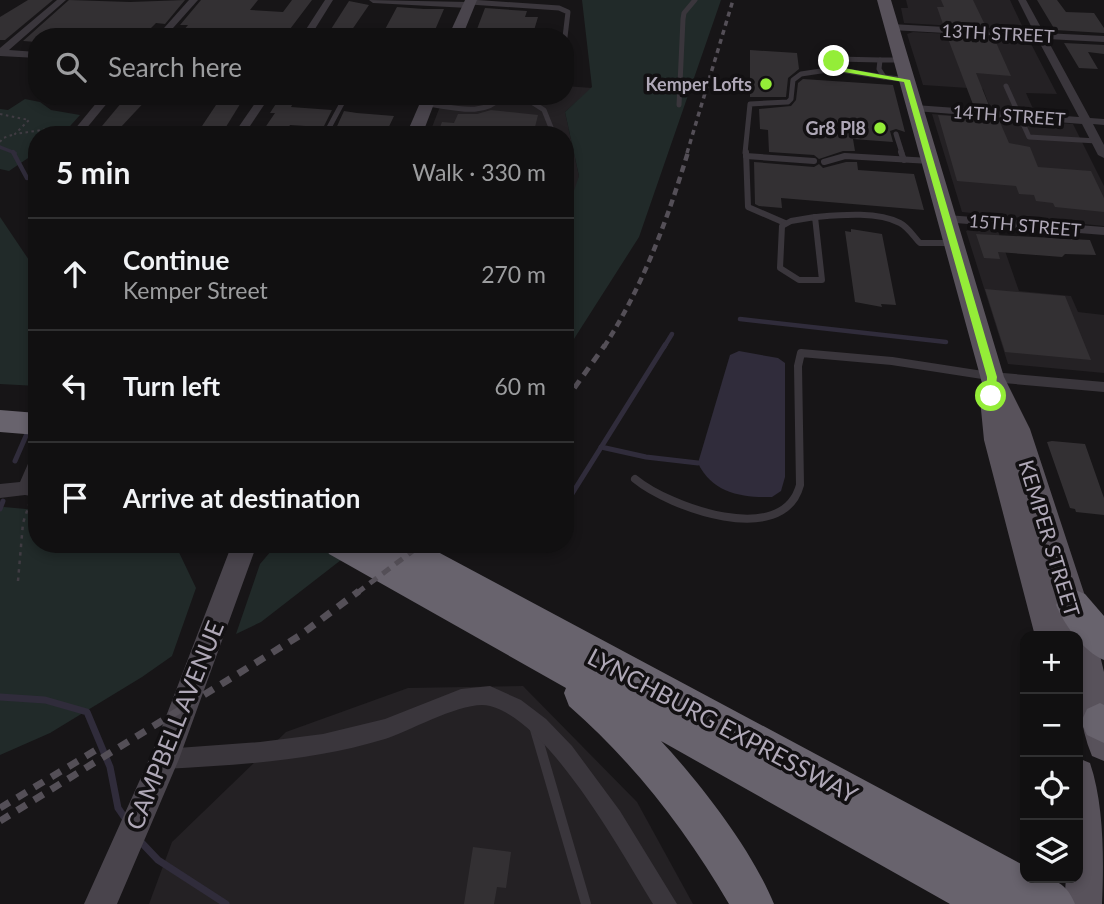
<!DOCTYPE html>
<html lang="en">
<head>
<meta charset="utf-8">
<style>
  :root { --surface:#111011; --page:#1e1e1f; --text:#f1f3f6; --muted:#9c9d9f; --line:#303031 }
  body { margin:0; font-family:Lato,sans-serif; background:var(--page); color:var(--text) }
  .controls { position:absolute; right:21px; bottom:21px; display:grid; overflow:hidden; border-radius:14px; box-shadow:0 4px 10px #0003 }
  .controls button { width:63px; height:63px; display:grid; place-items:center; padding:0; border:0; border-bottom:2px solid var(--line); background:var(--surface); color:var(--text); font:35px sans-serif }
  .stop { position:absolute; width:21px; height:21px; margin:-16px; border:5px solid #94ed38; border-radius:50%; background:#fff }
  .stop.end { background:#94ed38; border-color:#fff; box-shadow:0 2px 7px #0008 }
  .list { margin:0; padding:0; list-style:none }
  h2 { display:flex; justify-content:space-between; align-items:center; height:91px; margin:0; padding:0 28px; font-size:30px }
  h2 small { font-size:23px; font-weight:400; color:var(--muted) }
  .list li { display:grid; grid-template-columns:46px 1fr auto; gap:21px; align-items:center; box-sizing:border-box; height:112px; padding:0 28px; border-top:2px solid var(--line) }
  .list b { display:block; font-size:26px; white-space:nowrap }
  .list p { margin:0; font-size:23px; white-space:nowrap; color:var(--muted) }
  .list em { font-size:23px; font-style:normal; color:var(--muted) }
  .icon { flex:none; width:38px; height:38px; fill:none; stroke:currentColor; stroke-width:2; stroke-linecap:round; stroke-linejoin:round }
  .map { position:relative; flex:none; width:1104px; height:904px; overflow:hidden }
  .search { position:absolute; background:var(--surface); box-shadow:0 4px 10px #0003; left:28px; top:28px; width:546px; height:77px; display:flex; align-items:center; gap:18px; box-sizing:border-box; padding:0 24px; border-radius:28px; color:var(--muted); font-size:26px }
  .panel { position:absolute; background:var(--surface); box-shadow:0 4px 10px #0003; left:28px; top:126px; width:546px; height:427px; border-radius:28px }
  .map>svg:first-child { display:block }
  .built { fill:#242124 }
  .green { fill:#212a29 }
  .water { fill:#302c3b }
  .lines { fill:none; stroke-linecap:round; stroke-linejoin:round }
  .stream-far3 { stroke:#302c3b; stroke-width:3.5 }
  .stream-far2 { stroke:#302c3b; stroke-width:4.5 }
  .stream-far1 { stroke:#302c3b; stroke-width:5 }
  .stream { stroke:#302c3b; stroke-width:7 }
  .building { fill:#333033 }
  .path-far1 { stroke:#403c43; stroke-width:2; stroke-dasharray:2.5 3.5; stroke-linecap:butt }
  .path { stroke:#403c43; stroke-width:2.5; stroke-dasharray:3.5 5; stroke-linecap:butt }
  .lane-far3 { stroke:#3a363c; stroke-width:5 }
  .lane-far2 { stroke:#3a363c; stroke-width:6 }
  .lane-far1 { stroke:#3a363c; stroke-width:8 }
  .lane { stroke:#3a363c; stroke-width:10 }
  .street { fill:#3a363c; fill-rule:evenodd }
  .secondary { fill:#49444c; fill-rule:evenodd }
  .primary { fill:#58525b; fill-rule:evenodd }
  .highway { fill:#68636d; fill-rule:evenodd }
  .rail-far3 { stroke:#544f57; stroke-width:3.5; stroke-dasharray:5 4.5; stroke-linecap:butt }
  .rail-far2 { stroke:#544f57; stroke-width:4.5; stroke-dasharray:7 5; stroke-linecap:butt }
  .rail-far1 { stroke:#544f57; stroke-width:5; stroke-dasharray:9 7; stroke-linecap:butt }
  .rail { stroke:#544f57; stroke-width:7; stroke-dasharray:11 9; stroke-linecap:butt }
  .route { fill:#94ed38 }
  .poi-dot { fill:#94ed38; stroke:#121012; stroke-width:2.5 }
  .labels { text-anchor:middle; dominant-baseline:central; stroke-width:7; stroke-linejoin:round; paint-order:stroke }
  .far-street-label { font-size:18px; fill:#afa8b7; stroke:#121012 }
  .far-poi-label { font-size:18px; font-weight:bold; fill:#afa8b7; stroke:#121012; text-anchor:end }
  .street-label { font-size:21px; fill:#afa8b7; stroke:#121012 }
  .near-street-label { font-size:24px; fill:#afa8b7; stroke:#121012 }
</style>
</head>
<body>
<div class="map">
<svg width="1104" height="904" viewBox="0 0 1104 904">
  <rect width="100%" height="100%" fill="#171517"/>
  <g class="built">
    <path d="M906,0H1010L1024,30L904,23L901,8H908Z"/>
    <path d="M913,32L1028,38L1057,94L1026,93L1035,113L991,110L983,89L923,85L907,34Z"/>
    <path d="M565,86L592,88L565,112L579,176L565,231V135H429L444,96H565Z"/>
    <path d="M932,114L1073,124L1104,186V226L962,212Z"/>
    <path d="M976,227L997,228L1019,291L1071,296L1078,312L1104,315V373L1008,364L966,231Z"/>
    <path d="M523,686L637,802L693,904H149L172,842L286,732L408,688Z"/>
  </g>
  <g class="green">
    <path d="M582,0H721L639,237L565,353V216L579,176L565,112L592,87Z"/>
    <path d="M25,99L40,102L51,110L80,115L62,135H37V152L9,171L0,169V109L8,110Z"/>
    <path d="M0,217L33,266L37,277V386L0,384Z"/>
    <path d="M4,507L37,510V544H175L196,588L172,656L142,677L50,733L0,755V509Z"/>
    <path d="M277,544H322L341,560L261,622L236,634L260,564Z"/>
  </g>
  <path class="water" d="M739,351L778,358L785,363V477L781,491L772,497C742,498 712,493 698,463L730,355Z"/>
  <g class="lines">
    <path class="stream-far3" d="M0,147L15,153"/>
    <g class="stream-far2">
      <path d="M13,152L27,178"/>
      <path d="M37,193L34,203L37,211"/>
      <path d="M37,227V237"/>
      <path d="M740,319L946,342"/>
      <path d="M664,347L672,334"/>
    </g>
    <g class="stream-far1">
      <path d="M601,447L646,457L698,463"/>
      <path d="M15,461L29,429"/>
      <path d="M565,505L665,345"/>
      <path d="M0,509L3,501"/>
    </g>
    <g class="stream">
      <path d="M0,697L45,700L87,712L110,767L118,808L127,821"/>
      <path d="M140,841L158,860L226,904"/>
    </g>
  </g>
  <g class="building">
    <path d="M28,0H53L5,40H0V17Z"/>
    <path d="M69,0L130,2L185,0L165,24L156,23L142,37H37V42L23,41Z"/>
    <path d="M201,0H258L250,10L283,12L292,0H312L284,37H178L188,25H180Z"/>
    <path d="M941,0H973L986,27L943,24L937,7H944Z"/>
    <path d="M1037,0H1057L1066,12L1094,13L1104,28V33L1055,30Z"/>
    <path d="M349,1L369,5L347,37H326Z"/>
    <path d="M397,7L424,9H444L432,37L382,35Z"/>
    <path d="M485,8L527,11L525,17H538L532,37H474Z"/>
    <path d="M947,36L994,38L1011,76L976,73L990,108L974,107Z"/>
    <path d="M1064,43L1104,45V54L1088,52L1098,69L1079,68Z"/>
    <path d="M750,50L797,53L799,69L788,78L786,97H750Z"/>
    <path d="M803,79L893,85L905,132L896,129L890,131L893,142L853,139L855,151H843L819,159L814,155L769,152L768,130L760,129L759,109L791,106L796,100L798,83Z"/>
    <path d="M127,96H150L120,128L103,127L102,126Z"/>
    <path d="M222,96H245L221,135H196Z"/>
    <path d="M281,96H297L291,107L332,110L322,130H318L320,127L290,125L284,135H260L275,113H270Z"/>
    <path d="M491,110L538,115L533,135H437L442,122L454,123L458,114H477Z"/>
    <path d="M344,111L357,113L394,116L385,135H333Z"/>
    <path d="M938,115L999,120L1009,143L1030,147L1038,167L1091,171L1104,198V212L1055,207L1053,203L1036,201L1034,195L1019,194L1016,186L957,181Z"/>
    <path d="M754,162L814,167L819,164L823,168L846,162H857L858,170L914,174L924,210L781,198L782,208L759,206L755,204Z"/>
    <path d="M851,229L882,234L896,305L881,304L882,307L855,302L845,231L851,232Z"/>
    <path d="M976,234L1090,240L1096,255L1065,254L1062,257L998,252L1000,259L984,258Z"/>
    <path d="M985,289L1065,296L1091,360L1005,352Z"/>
    <path d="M1052,441L1085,444L1104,498V515L1076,512L1075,509L1070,508L1047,442Z"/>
    <path d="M473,847L511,852L506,888L497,887L494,904H464Z"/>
  </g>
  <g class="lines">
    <g class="path-far1">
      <path d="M0,114L29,120L15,134L49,129"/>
      <path d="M0,142L3,138L15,134"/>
    </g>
    <path class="path" d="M18,581L23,523L29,505"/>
    <g class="lane-far3">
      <path d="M470,2L559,8L568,12L565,37"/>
      <path d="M880,60L837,59L834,61V69L884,77"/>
      <path d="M901,60H880L879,69L884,77L907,80"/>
      <path d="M1006,86L1029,137L1097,141"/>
      <path d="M522,96L544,110L554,135"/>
      <path d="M427,104C453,107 483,118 503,96"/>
      <path d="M679,105L683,19L684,13L695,0"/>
      <path d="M896,134L902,153"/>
      <path d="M325,135L346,96"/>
      <path d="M745,153L750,104L788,102L791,99L793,80L801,74L834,69"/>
    </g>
    <g class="lane-far2">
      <path d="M746,152L748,207L785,223"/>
      <path d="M901,152L904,160"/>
      <path d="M746,156L814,161"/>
      <path d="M824,162L845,156L930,161"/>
      <path d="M815,217L822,280H799L780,268L782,226L791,221Z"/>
      <path d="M815,217C839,215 877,211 900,223C908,227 914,237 920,243H954"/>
    </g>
    <path class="lane-far1" d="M635,479C669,507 783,549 800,485L798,366L801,353L892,361L989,376"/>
    <path class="lane" d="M534,726L586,904"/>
    <g class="street">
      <path d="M57,0H66L9,50L37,52V58L0,56V48Z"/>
      <path d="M189,0H198L165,37H156Z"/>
      <path d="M325,0H333L310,37H301Z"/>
      <path d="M369,0L468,2L472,5L468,8L373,3Z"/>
      <path d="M1018,0H1026L1044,33L1104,36V42L1047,39L1090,118L1104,119V125L1093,124L1104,145V158L1098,155L1082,124L915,111L910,108L915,105L1079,117L1037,38L891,30L886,27L891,24L1034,32Z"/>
      <path d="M102,96H113L81,135H70Z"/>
      <path d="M260,96H270L244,135H233Z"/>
      <path d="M947,215L1104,227V235L943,222L941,219Z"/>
      <path d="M992,372L1104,382V392L992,382L985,377Z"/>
      <path d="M37,455V497L25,495L0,498V484L20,482L31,457Z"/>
      <path d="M490,686L521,700L546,719L572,746L620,811L677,904H653C621,852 550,722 490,706C466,699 410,731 385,739C313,761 238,765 164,769L157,766L154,759L157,752L164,749L260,742L323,734L385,719L461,689Z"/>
    </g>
    <g class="secondary">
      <path d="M465,0H477L462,37H448Z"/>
      <path d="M423,96H437L422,135H406Z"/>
      <path d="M232,544H257L179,759L117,904H84L152,753Z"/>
    </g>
    <g class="primary">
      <path d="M877,0H891L1004,377L1030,429L1088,605L1104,672V761L1092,756C1076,718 1078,677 1078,636H1035L984,440L979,389L982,383Z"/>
      <path d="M1078,758L1090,763C1104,804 1104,860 1102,904H1064L1066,878H1078Z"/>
    </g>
    <g class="highway">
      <path d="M0,410L37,413V435L0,432Z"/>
      <path d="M324,544H370L381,550L378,544H423L1025,866V878C1051,878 1065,879 1075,904H950L661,741C701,784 752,850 774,904H729C685,829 634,763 569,706L564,693L566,688L329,554Z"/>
      <path d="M1073,589L1085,594L1104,616V660C1083,651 1065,626 1056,605L1061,594Z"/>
      <path d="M1100,703L1104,705V743L1087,735L1081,722L1087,709Z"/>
    </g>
    <path class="rail-far3" d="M687,153L733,0"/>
    <path class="rail-far2" d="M604,347C643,286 667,221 688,152"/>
    <g class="rail-far1">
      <path d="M565,401L605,345"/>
      <path d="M357,593L422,544"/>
    </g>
    <g class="rail">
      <path d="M0,808L96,750"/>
      <path d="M0,821L299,636L359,591"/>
    </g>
  </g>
  <path class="route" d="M831,59H836L838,67L910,80L997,377L994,399H987V377L904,82L832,70Z"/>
  <g class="poi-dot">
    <circle cx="766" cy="84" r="7"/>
    <circle cx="880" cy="128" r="7"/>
  </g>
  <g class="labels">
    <g class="far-street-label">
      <text transform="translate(998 33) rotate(3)">13TH STREET</text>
      <text transform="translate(1009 115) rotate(4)">14TH STREET</text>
      <text transform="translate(1025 225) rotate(5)">15TH STREET</text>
    </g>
    <g class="far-poi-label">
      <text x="752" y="84">Kemper Lofts</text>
      <text x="866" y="128">Gr8 Pl8</text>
    </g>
    <g class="street-label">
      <text transform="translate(1050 538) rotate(73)">KEMPER STREET</text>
    </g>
    <g class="near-street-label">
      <text transform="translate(174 725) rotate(-68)">CAMPBELL AVENUE</text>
      <text transform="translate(723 725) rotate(28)">LYNCHBURG EXPRESSWAY</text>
    </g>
  </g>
</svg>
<div class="controls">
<button>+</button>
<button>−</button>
<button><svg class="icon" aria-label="locate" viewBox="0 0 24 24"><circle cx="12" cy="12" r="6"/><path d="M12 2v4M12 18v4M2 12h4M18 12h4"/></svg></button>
<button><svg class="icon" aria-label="layers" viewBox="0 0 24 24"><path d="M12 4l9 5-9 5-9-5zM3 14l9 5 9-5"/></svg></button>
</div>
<div class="stop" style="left:991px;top:396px"></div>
<div class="stop end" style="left:834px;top:61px"></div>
<div class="search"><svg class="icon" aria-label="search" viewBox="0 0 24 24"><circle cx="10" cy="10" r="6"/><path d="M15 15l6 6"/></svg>Search here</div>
<section class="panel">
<h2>5 min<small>Walk · 330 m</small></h2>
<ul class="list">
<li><svg class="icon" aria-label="ahead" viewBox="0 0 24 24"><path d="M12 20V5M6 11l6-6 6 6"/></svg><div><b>Continue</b><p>Kemper Street</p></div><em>270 m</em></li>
<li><svg class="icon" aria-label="left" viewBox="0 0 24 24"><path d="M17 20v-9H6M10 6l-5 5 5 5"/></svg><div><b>Turn left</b></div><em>60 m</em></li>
<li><svg class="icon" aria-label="arrive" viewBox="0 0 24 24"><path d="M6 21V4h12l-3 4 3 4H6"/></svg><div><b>Arrive at destination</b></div></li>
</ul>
</section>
</div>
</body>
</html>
